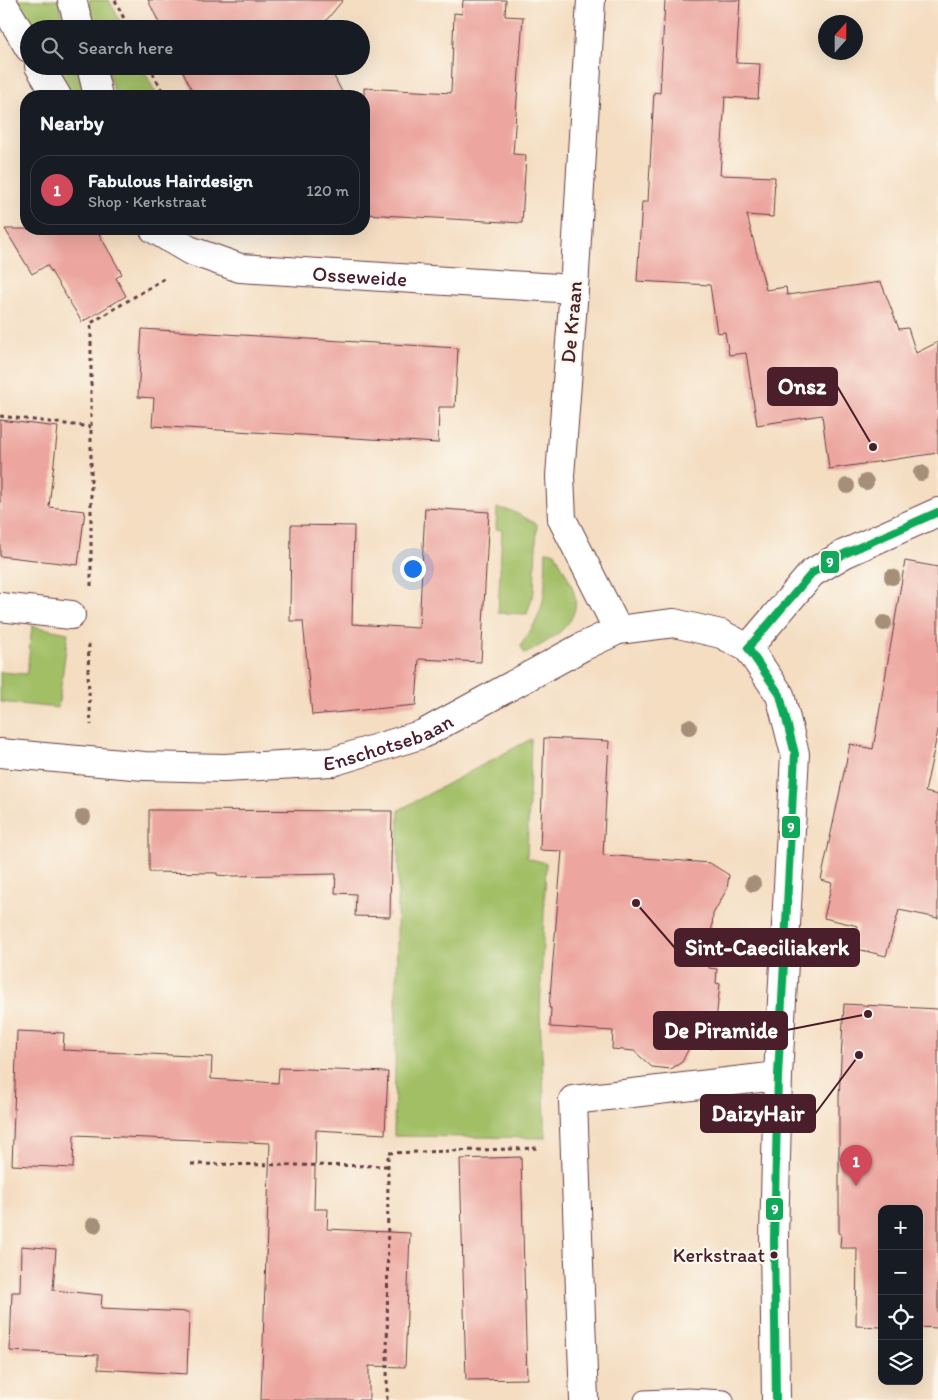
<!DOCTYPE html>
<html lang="en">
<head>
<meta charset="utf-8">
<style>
  :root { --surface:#171b24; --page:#242831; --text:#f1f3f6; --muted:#9ea1a6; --line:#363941; --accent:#d1495b }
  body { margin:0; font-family:Itim,sans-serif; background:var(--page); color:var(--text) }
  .controls { position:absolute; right:15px; bottom:15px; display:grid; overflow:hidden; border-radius:10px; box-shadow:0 5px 20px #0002 }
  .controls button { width:45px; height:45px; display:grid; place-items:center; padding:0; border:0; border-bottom:1px solid var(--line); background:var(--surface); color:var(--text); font:25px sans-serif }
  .compass { position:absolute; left:818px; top:15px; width:45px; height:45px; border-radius:50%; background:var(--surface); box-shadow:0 5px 20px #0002; rotate:21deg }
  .you { position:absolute; left:412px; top:568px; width:18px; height:18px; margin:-12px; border:4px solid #fff; border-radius:50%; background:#1a73e8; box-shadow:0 0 0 8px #1a73e833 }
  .badge { display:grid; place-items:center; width:32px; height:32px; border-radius:50%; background:var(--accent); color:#fff; font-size:16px; font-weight:700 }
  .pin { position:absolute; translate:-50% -41px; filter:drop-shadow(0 1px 2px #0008) }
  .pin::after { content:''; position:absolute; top:26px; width:18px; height:15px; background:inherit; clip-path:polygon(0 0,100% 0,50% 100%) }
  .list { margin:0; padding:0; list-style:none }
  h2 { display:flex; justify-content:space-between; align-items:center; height:65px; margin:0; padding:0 20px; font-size:21px }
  h2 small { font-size:16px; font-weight:400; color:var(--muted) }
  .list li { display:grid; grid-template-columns:32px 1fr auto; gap:15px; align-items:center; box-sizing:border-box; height:70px; margin:0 10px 10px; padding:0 10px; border:1px solid var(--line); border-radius:20px }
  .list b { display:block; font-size:19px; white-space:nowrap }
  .list p { margin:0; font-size:16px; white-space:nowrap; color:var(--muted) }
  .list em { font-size:16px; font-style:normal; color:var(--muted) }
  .icon { flex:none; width:28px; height:28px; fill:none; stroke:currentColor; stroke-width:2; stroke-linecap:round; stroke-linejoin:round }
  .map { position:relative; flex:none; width:938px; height:1400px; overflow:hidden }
  .search { position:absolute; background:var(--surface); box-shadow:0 5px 20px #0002; left:20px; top:20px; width:350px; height:55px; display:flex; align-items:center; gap:12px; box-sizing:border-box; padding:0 18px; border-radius:28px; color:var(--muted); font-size:19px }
  .panel { position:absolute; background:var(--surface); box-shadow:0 5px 20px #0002; left:20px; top:90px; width:350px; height:145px; border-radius:20px }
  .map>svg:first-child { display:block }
  .green { fill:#a2bf66; stroke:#766f48 }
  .building { fill:#eca69f }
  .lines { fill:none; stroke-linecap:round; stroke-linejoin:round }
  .service-casing { stroke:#643c42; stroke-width:21 }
  .minor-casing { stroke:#643c42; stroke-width:30 }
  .tertiary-casing { stroke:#643c42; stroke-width:30 }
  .path { stroke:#643c42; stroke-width:3; stroke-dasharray:4 4; stroke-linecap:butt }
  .service { stroke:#fff; stroke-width:19 }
  .minor { stroke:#fff; stroke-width:28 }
  .tertiary { stroke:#fff; stroke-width:28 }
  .bus-1-casing { stroke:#fbf7ec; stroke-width:11 }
  .bus-1 { stroke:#0fa95a; stroke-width:8 }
  .tree { fill:#a58f78 }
  .bus-dot { fill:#4a1f2b; stroke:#fbf7ec; stroke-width:2 }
  .labels { text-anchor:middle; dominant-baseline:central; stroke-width:4.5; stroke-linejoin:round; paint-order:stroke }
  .bus-label { font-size:20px; fill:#4a1f2b; stroke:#fbf7ec; text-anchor:end }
  .street-label { font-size:21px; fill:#4a1f2b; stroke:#fbf7ec }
  .leader { fill:none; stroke:#4a1f2b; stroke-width:2 }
  .callout-dot { fill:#4a1f2b; stroke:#fbf7ec; stroke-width:2 }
  .callout { fill:#4a1f2b; stroke:#4a1f2b; stroke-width:2 }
  .callout-label { font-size:22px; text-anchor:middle; font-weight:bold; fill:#fff }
  .line-badge { stroke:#fbf7ec; stroke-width:2 }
  .badge-label { font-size:14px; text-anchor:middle; font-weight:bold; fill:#fff }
</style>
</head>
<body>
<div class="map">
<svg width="938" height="1400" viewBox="0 0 938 1400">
  <rect width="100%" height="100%" fill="#fbf7ec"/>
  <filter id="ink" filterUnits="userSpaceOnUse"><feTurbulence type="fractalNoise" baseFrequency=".02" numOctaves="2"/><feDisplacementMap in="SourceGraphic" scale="10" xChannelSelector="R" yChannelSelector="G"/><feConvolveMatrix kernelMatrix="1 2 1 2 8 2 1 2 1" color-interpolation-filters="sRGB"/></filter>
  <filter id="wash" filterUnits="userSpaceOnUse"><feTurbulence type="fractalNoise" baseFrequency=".0096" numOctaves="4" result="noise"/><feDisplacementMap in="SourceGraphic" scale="20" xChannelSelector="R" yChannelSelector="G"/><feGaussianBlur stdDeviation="1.12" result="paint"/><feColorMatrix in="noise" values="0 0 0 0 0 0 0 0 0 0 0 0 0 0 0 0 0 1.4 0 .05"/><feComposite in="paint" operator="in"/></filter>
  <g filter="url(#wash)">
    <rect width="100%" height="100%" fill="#f4ddc1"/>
    <g class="green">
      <path d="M14,0H58L66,29H30Z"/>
      <path d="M88,0H109L124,29H96Z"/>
      <path d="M52,66H77L86,96H69Z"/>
      <path d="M107,66H142L157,96H115Z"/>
      <path d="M497,508L512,511L537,524L534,591L527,614L498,613L502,530L496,529Z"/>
      <path d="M546,551L555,552C560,564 568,575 572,587C587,622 550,640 525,654L521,647C523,639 534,627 538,617C547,596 545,573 546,551Z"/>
      <path d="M32,626L68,633L58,708L0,702V672L27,674Z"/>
      <path d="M531,739L527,858L546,863L540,1015L546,1138L394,1136L399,810Z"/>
    </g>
    <g id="blocks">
      <g class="building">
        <path d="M148,0H343L319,29H162Z"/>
        <path d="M463,0H506L505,16L523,17L513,154L526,155L522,223L364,214V88L451,93L454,13L462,14Z"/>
        <path d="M665,0H740L736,63L760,64L758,99L725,97L720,175L775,177L773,217L747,215L766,290L786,287L787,295L881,282L899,329L908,328L916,353L938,342V453L829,469L822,415L757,425L746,353L729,355L725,332L717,333L710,285L637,281L642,202H648L654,92L660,93Z"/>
        <path d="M180,66H329L344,96H195Z"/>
        <path d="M5,229H108L99,234L122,274L116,278L126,296L82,322L47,265L32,274Z"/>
        <path d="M142,329L458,348L455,407H439L438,443L152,426L154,398L138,397Z"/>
        <path d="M0,420L58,427L49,507L85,511L78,565L0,556Z"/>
        <path d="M425,508L489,512L481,662L419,659L416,705L312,715L303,621H290L291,525L354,526L352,624L419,628Z"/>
        <path d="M905,561L938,567V731L925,792L938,795V918L899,910L886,956L853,948L858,926L824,918L832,883L821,880L850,744L873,749Z"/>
        <path d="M544,738L609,741L603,855L710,863L729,875L727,889L713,914L709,968L717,969L716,983L720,984L713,1048L690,1046L682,1062L671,1069L652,1067L634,1051L612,1049L613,1031L550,1027L551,1008H549L562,851L540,850Z"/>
        <path d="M149,810L392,811L390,917L355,916L356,894L335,893L336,874L229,876L217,875V873L149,872Z"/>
        <path d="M844,1004L938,1009V1328L919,1327V1209H882V1327L856,1326L857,1248H840L841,1234L839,1233V1097Z"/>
        <path d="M17,1031L64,1033L63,1050L212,1057L211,1079L278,1083L279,1068L388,1072L385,1134L316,1130L314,1209H328L327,1229L410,1233L405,1367L369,1366V1400H261L270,1143L74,1135L73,1168L12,1165Z"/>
        <path d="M521,1157L527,1379L466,1380L460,1159Z"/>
        <path d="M21,1246L56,1249L53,1290L102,1295L101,1308L189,1312L187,1374L98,1369V1355L10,1351L12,1292H20Z"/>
      </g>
    </g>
  </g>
  <g filter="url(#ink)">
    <use href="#blocks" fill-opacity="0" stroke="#643c42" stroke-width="1"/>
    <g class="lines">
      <defs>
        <path id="service" d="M644,1400L688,1398L724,1400"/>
        <g id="minor">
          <path d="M1,0L29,48"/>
          <path d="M72,0L80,29"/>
          <path d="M591,0L574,289L560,476L562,519L618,630"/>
          <path d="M39,66L57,96"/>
          <path d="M91,66L98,96"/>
          <path id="s1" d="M154,229L189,250L240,268L574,289"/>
          <path d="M0,607L71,615"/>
          <path d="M748,648L780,695L795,754L778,1076L774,1239L776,1400"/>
          <path d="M584,1400L573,1100L778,1076"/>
        </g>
        <g id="tertiary">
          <path id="s2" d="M0,753L144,766L224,768L332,762L423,734L582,647L618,630L674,623L721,634L748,648L812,573L844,554L938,512"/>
        </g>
      </defs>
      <use href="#service" class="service-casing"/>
      <use href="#minor" class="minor-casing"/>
      <use href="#tertiary" class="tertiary-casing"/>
      <g class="path">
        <path d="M115,0L129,29"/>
        <path d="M149,66L165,96"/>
        <path d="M0,416L91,427"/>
        <path d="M91,586V323L167,277"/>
        <path d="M89,644L88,674L91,725"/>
        <path d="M191,1164L388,1166"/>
        <path d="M387,1400L388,1153L540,1148"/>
      </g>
      <use href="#service" class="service"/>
      <use href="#minor" class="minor"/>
      <use href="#tertiary" class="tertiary"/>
      <defs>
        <g id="bus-1">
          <path d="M748,648L780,695L795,754L778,1076L774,1239L776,1400"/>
          <path d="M748,648L812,573L844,554L938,512"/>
        </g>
      </defs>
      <use href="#bus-1" class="bus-1-casing"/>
      <use href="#bus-1" class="bus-1"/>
    </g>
    <g class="tree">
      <circle cx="921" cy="473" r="8"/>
      <circle cx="866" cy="482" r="8"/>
      <circle cx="847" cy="486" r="8"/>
      <circle cx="892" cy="577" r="8"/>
      <circle cx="884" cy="623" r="8"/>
      <circle cx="689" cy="727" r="8"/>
      <circle cx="83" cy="817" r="8"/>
      <circle cx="753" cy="884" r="8"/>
      <circle cx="94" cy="1225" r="8"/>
    </g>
  </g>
  <circle class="bus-dot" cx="774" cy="1255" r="4.5"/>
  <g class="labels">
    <g class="bus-label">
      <text x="765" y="1255">Kerkstraat</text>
    </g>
    <g class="street-label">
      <text stroke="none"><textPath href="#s1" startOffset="215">Osseweide</textPath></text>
      <text transform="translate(571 322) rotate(-85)">De Kraan</text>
      <text stroke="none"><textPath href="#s2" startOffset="392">Enschotsebaan</textPath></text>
    </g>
  </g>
  <path class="leader" d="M873 447L837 386M636 903L675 948M868 1014L787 1030M859 1055L815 1114"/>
  <g class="callout-dot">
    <circle cx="873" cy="447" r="5"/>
    <circle cx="636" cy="903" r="5"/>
    <circle cx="868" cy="1014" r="5"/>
    <circle cx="859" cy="1055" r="5"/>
  </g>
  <g class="callout">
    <rect x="768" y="368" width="69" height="37" rx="5"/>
    <rect x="675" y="929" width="184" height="37" rx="5"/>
    <rect x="654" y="1012" width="133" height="37" rx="5"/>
    <rect x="701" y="1095" width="114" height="37" rx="5"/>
  </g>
  <g class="callout-label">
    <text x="802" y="394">Onsz</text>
    <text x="767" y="955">Sint-Caeciliakerk</text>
    <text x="721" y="1038">De Piramide</text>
    <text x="758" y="1121">DaizyHair</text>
  </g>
  <g class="line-badge">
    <rect x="820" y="550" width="20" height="24" rx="5" fill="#0fa95a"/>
    <rect x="781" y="815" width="20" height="24" rx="5" fill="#0fa95a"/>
    <rect x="765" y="1197" width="19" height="24" rx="5" fill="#0fa95a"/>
  </g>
  <g class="badge-label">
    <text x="830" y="567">9</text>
    <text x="791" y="832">9</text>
    <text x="775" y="1214">9</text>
  </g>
</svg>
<div class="controls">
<button>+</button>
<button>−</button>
<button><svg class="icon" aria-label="locate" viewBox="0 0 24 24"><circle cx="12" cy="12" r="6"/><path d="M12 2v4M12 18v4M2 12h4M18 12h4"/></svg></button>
<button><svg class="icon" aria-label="layers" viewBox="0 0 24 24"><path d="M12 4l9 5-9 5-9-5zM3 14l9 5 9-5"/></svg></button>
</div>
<svg class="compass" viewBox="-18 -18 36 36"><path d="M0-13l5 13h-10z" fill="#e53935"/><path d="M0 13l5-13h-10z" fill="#9ea1a6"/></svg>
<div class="you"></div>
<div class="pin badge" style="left:856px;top:1186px">1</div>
<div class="search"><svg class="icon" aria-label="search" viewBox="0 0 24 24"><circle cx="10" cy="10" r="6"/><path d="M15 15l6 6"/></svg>Search here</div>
<section class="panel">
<h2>Nearby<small></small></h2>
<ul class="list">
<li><span class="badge">1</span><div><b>Fabulous Hairdesign</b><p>Shop · Kerkstraat</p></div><em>120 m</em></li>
</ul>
</section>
</div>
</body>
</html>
